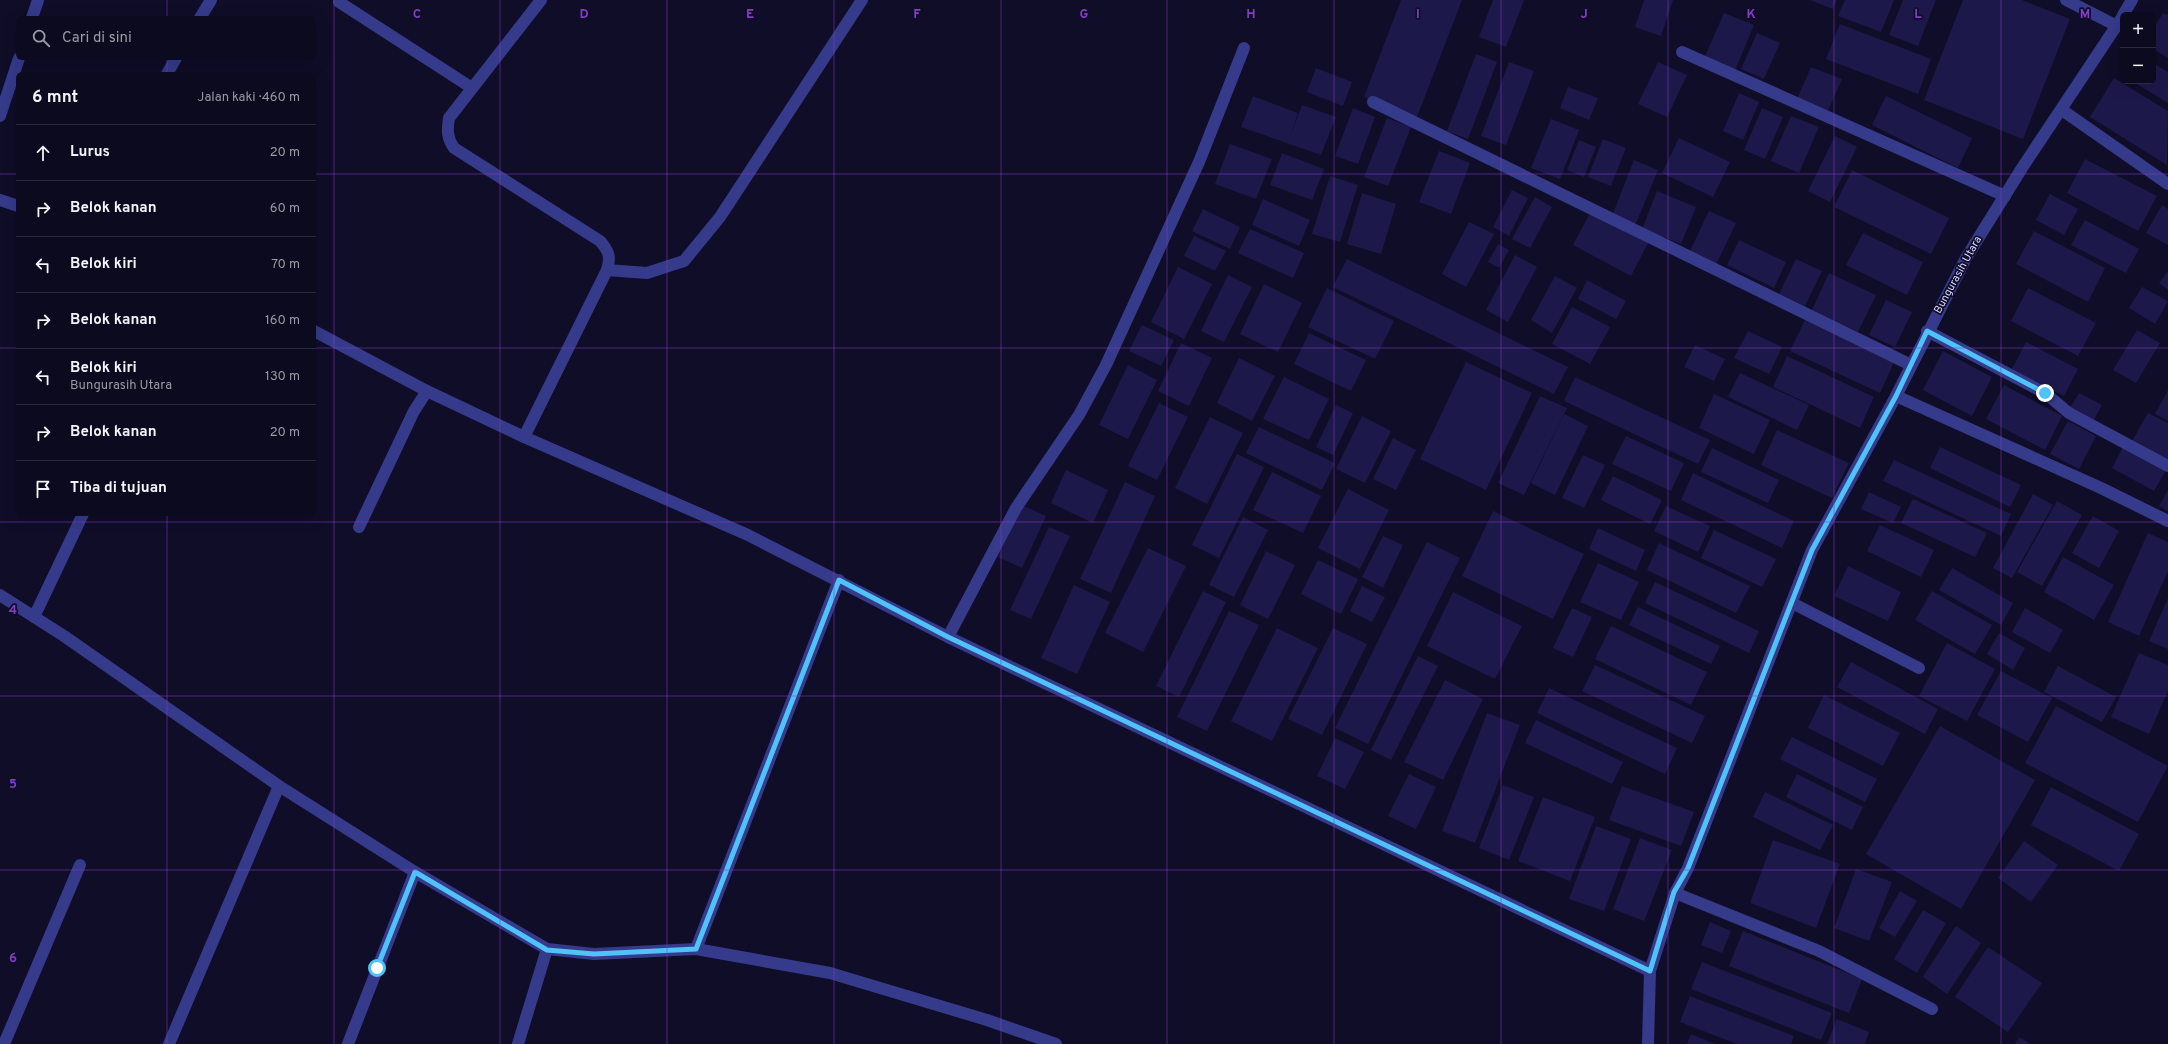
<!DOCTYPE html>
<html lang="id">
<head>
<meta charset="utf-8">
<style>
  :root { --surface:#0b0a1e; --page:#141327; --text:#f1f3f6; --muted:#9a9aa4; --line:#2b2b3c }
  body { margin:0; font-family:Overpass,sans-serif; background:var(--page); color:var(--text) }
  .controls { position:absolute; right:12px; top:12px; display:grid; overflow:hidden; border-radius:6px; box-shadow:0 4px 16px #0002 }
  .controls button { width:36px; height:36px; display:grid; place-items:center; padding:0; border:0; border-bottom:1px solid var(--line); background:var(--surface); color:var(--text); font:20px sans-serif }
  .stop { position:absolute; width:12px; height:12px; margin:-9px; border:3px solid #4fc3f7; border-radius:50%; background:#fff }
  .stop.end { background:#4fc3f7; border-color:#fff; box-shadow:0 1px 4px #0008 }
  .list { margin:0; padding:0; list-style:none }
  h2 { display:flex; justify-content:space-between; align-items:center; height:52px; margin:0; padding:0 16px; font-size:17px }
  h2 small { font-size:13px; font-weight:400; color:var(--muted) }
  .list li { display:grid; grid-template-columns:26px 1fr auto; gap:12px; align-items:center; box-sizing:border-box; height:56px; padding:0 16px; border-top:1px solid var(--line) }
  .list b { display:block; font-size:15px; white-space:nowrap }
  .list p { margin:0; font-size:13px; white-space:nowrap; color:var(--muted) }
  .list em { font-size:13px; font-style:normal; color:var(--muted) }
  .icon { flex:none; width:22px; height:22px; fill:none; stroke:currentColor; stroke-width:2; stroke-linecap:round; stroke-linejoin:round }
  .map { position:relative; flex:none; width:2168px; height:1044px; overflow:hidden }
  .search { position:absolute; background:var(--surface); box-shadow:0 4px 16px #0002; left:16px; top:16px; width:300px; height:44px; display:flex; align-items:center; gap:10px; box-sizing:border-box; padding:0 14px; border-radius:6px; color:var(--muted); font-size:15px }
  .panel { position:absolute; background:var(--surface); box-shadow:0 4px 16px #0002; left:16px; top:72px; width:300px; height:444px; border-radius:6px }
  .map>svg:first-child { display:block }
  .building { fill:#1d184a }
  .lines { fill:none; stroke-linecap:round; stroke-linejoin:round }
  .lane { stroke:#353a8a; stroke-width:12 }
  .street { stroke:#353a8a; stroke-width:12 }
  .route { stroke:#4fc3f7; stroke-width:5 }
  .grid { fill:none; stroke:#843dc5; stroke-width:1; stroke-opacity:0.55 }
  .labels { text-anchor:middle; dominant-baseline:central; stroke-width:3.5; stroke-linejoin:round; paint-order:stroke }
  .street-label { font-size:11px; fill:#d5d4ff; stroke:#0f0d28 }
  .grid-label { font-size:13px; text-anchor:middle; font-weight:bold; fill:#843dc5; stroke:#0f0d28; stroke-width:3.5; stroke-linejoin:round; paint-order:stroke }
</style>
</head>
<body>
<div class="map">
<svg width="2168" height="1044" viewBox="0 0 2168 1044">
  <rect width="100%" height="100%" fill="#0f0d28"/>
  <g class="building">
    <path d="M1401,0H1462L1417,117L1364,97Z"/>
    <path d="M1493,0H1524L1506,47L1479,37Z"/>
    <path d="M1644,0H1673L1661,36L1635,27Z"/>
    <path d="M1810,0H1837L1833,9Z"/>
    <path d="M1845,0H1894L1881,32L1838,16Z"/>
    <path d="M1903,0H1936L1918,46L1889,35Z"/>
    <path d="M1963,0H2022L2070,19L2023,139L1924,100Z"/>
    <path d="M1724,13L1754,25L1734,73L1703,61Z"/>
    <path d="M2163,13L2168,15V58L2153,49V29Z"/>
    <path d="M1840,24L1931,59L1918,94L1826,59Z"/>
    <path d="M1757,33L1780,43L1764,79L1741,69Z"/>
    <path d="M1476,54L1497,62L1468,139L1447,131Z"/>
    <path d="M1509,62L1534,71L1506,145L1481,136Z"/>
    <path d="M1658,62L1687,75L1667,117L1638,104Z"/>
    <path d="M2153,63L2168,72V103L2132,81H2153Z"/>
    <path d="M1811,67L1842,79L1828,111L1797,99Z"/>
    <path d="M1316,68L1352,82L1343,106L1307,92Z"/>
    <path d="M2114,78L2168,111L2167,165L2090,117Z"/>
    <path d="M1568,87L1598,98L1589,120L1560,108Z"/>
    <path d="M1739,93L1759,102L1743,140L1723,131Z"/>
    <path d="M1253,96L1298,113L1289,139L1302,105L1336,117L1321,155L1241,127Z"/>
    <path d="M1886,96L1972,138L1958,168L1872,125Z"/>
    <path d="M1353,108L1375,117L1358,164L1335,156Z"/>
    <path d="M1762,108L1783,117L1765,159L1744,150Z"/>
    <path d="M1791,116L1819,127L1799,173L1771,161Z"/>
    <path d="M1387,118L1411,127L1388,186L1364,177Z"/>
    <path d="M1551,119L1579,130L1560,179L1531,168Z"/>
    <path d="M1835,136L1857,147L1830,202L1808,191Z"/>
    <path d="M1679,138L1730,162L1713,197L1662,173Z"/>
    <path d="M1603,139L1626,148L1611,186L1588,177Z"/>
    <path d="M1579,140L1596,147L1584,177L1567,170Z"/>
    <path d="M1230,144L1272,159L1256,199L1215,184Z"/>
    <path d="M1439,151L1470,163L1451,214L1419,202Z"/>
    <path d="M1282,153L1324,169L1312,200L1270,185Z"/>
    <path d="M2085,159L2157,196L2138,231L2067,193Z"/>
    <path d="M1634,160L1658,170L1635,226L1612,216Z"/>
    <path d="M1852,170L1949,218L1931,254L1834,207Z"/>
    <path d="M1330,176L1358,185L1340,242L1312,234Z"/>
    <path d="M1512,190L1528,198L1509,236L1493,227Z"/>
    <path d="M1657,191L1696,207L1681,244L1642,229Z"/>
    <path d="M1362,193L1396,204L1381,254L1347,244Z"/>
    <path d="M2050,194L2078,209L2064,235L2036,220Z"/>
    <path d="M1535,197L1552,207L1530,248L1512,239Z"/>
    <path d="M1263,199L1310,220L1299,246L1252,225Z"/>
    <path d="M2162,205L2168,209V245L2146,233Z"/>
    <path d="M1203,209L1240,227L1230,249L1192,231Z"/>
    <path d="M1709,211L1736,223L1716,265L1689,253Z"/>
    <path d="M1590,213L1648,243L1631,276L1573,245Z"/>
    <path d="M2085,220L2139,249L2126,273L2071,245Z"/>
    <path d="M1469,222L1494,234L1466,287L1442,274Z"/>
    <path d="M1250,229L1304,253L1293,278L1238,253Z"/>
    <path d="M2034,231L2105,268L2088,302L2016,264Z"/>
    <path d="M1863,233L1923,262L1907,295L1846,265Z"/>
    <path d="M1194,236L1226,251L1215,271L1184,256Z"/>
    <path d="M1739,240L1786,262L1774,288L1727,265Z"/>
    <path d="M1498,244L1509,250L1499,268L1488,262Z"/>
    <path d="M1515,255L1537,267L1508,322L1486,310Z"/>
    <path d="M1347,259L1568,367L1554,394L1333,287Z"/>
    <path d="M1796,259L1822,271L1805,306L1779,294Z"/>
    <path d="M1178,267L1212,284L1184,339L1151,322Z"/>
    <path d="M2168,271V290L2159,283Z"/>
    <path d="M1829,273L1876,295L1858,332L1812,310Z"/>
    <path d="M1228,275L1252,287L1224,342L1201,331Z"/>
    <path d="M1555,276L1577,288L1552,333L1531,320Z"/>
    <path d="M1587,280L1626,301L1616,319L1578,299Z"/>
    <path d="M1264,284L1302,303L1278,352L1240,334Z"/>
    <path d="M2142,287L2168,301L2155,324L2129,308Z"/>
    <path d="M1327,288L1394,321L1375,359L1308,327Z"/>
    <path d="M2028,288L2096,323L2078,356L2011,321Z"/>
    <path d="M1886,300L1912,312L1895,347L1869,335Z"/>
    <path d="M1572,307L1610,327L1590,364L1552,344Z"/>
    <path d="M1806,318L1895,360L1880,393L1790,351Z"/>
    <path d="M1142,325L1174,340L1161,366L1129,351Z"/>
    <path d="M2137,330L2160,343L2136,383L2113,370Z"/>
    <path d="M1748,331L1782,347L1769,374L1734,358Z"/>
    <path d="M1309,333L1366,360L1351,391L1294,364Z"/>
    <path d="M2026,342L2078,369L2064,396L2012,369Z"/>
    <path d="M1181,343L1212,358L1189,406L1158,391Z"/>
    <path d="M1695,345L1725,359L1714,381L1684,367Z"/>
    <path d="M1943,351L1992,377L1972,416L1923,390Z"/>
    <path d="M1787,356L1874,397L1860,428L1773,387Z"/>
    <path d="M1239,358L1275,376L1252,421L1217,403Z"/>
    <path d="M1466,362L1532,393L1486,490L1420,459Z"/>
    <path d="M1128,365L1157,380L1128,439L1099,425Z"/>
    <path d="M1740,373L1809,405L1797,430L1728,397Z"/>
    <path d="M1284,377L1329,399L1309,440L1263,419Z"/>
    <path d="M1575,377L1710,440L1698,464L1564,401Z"/>
    <path d="M2004,385L2062,416L2045,450L1986,419Z"/>
    <path d="M2168,390V421L2155,414Z"/>
    <path d="M2079,393L2102,405L2094,420L2070,408Z"/>
    <path d="M1714,394L1770,420L1754,454L1699,428Z"/>
    <path d="M1540,396L1567,408L1524,495L1498,483Z"/>
    <path d="M1159,403L1188,417L1157,480L1128,466Z"/>
    <path d="M1336,405L1353,413L1333,455L1316,447Z"/>
    <path d="M2148,413L2168,423V462L2131,443Z"/>
    <path d="M1564,414L1588,426L1555,495L1531,483Z"/>
    <path d="M1362,416L1391,431L1365,483L1336,469Z"/>
    <path d="M1210,417L1243,433L1207,504L1175,488Z"/>
    <path d="M2068,421L2096,436L2079,469L2050,454Z"/>
    <path d="M1259,427L1335,463L1322,490L1246,453Z"/>
    <path d="M1777,430L1849,463L1832,498L1761,465Z"/>
    <path d="M1626,436L1684,463L1671,491L1612,464Z"/>
    <path d="M1393,438L1416,450L1396,490L1373,479Z"/>
    <path d="M1940,447L2021,485L2010,507L1930,468Z"/>
    <path d="M2123,447L2166,470L2154,491L2112,468Z"/>
    <path d="M1712,448L1779,480L1768,503L1701,472Z"/>
    <path d="M1237,454L1264,467L1219,558L1192,545Z"/>
    <path d="M1583,455L1605,465L1584,508L1562,498Z"/>
    <path d="M1894,460L2011,514L2001,536L1883,481Z"/>
    <path d="M1066,470L1108,490L1093,523L1051,503Z"/>
    <path d="M1272,472L1321,496L1303,533L1253,510Z"/>
    <path d="M1693,473L1794,521L1782,548L1681,500Z"/>
    <path d="M1613,476L1662,500L1650,524L1601,500Z"/>
    <path d="M1125,482L1155,496L1111,593L1080,579Z"/>
    <path d="M1348,489L1389,510L1360,569L1318,548Z"/>
    <path d="M2168,490V511L2159,506Z"/>
    <path d="M1869,492L1901,507L1893,523L1861,509Z"/>
    <path d="M2033,494L2053,505L2012,578L1993,568Z"/>
    <path d="M1913,499L1987,533L1975,557L1901,523Z"/>
    <path d="M2057,501L2082,515L2042,586L2017,572Z"/>
    <path d="M1022,505L1046,516L1022,568L998,557Z"/>
    <path d="M1666,506L1710,526L1698,552L1654,531Z"/>
    <path d="M1493,511L1584,554L1553,619L1462,576Z"/>
    <path d="M2093,516L2119,531L2099,568L2072,553Z"/>
    <path d="M1243,517L1268,530L1234,597L1209,585Z"/>
    <path d="M1880,525L1934,550L1921,577L1867,551Z"/>
    <path d="M1049,527L1070,536L1031,619L1010,610Z"/>
    <path d="M1598,528L1645,550L1636,571L1589,549Z"/>
    <path d="M1714,530L1776,559L1762,587L1701,558Z"/>
    <path d="M2148,533L2168,542V571L2139,636L2108,622Z"/>
    <path d="M1383,536L1403,545L1383,588L1362,577Z"/>
    <path d="M1427,542L1460,558L1368,744L1335,728Z"/>
    <path d="M1659,543L1750,586L1736,613L1647,570Z"/>
    <path d="M1148,548L1186,566L1143,652L1105,633Z"/>
    <path d="M1266,551L1295,565L1268,619L1240,605Z"/>
    <path d="M2063,557L2114,585L2094,620L2044,592Z"/>
    <path d="M1318,560L1358,579L1341,614L1301,594Z"/>
    <path d="M1598,563L1639,582L1621,620L1580,602Z"/>
    <path d="M1848,566L1901,592L1888,621L1834,596Z"/>
    <path d="M1952,568L2013,603L2001,625L1939,590Z"/>
    <path d="M1655,582L1759,631L1749,653L1645,603Z"/>
    <path d="M1074,585L1110,602L1077,674L1041,658Z"/>
    <path d="M1362,586L1385,597L1372,622L1350,611Z"/>
    <path d="M1203,591L1226,602L1179,697L1156,686Z"/>
    <path d="M1932,591L1992,625L1975,654L1915,620Z"/>
    <path d="M1453,592L1522,626L1495,679L1427,646Z"/>
    <path d="M2168,598V649L2149,641Z"/>
    <path d="M1638,607L1720,646L1711,664L1629,625Z"/>
    <path d="M1572,608L1592,617L1573,657L1553,648Z"/>
    <path d="M2025,608L2063,630L2050,653L2012,632Z"/>
    <path d="M1229,611L1259,625L1207,731L1177,717Z"/>
    <path d="M1611,626L1707,672L1691,705L1595,659Z"/>
    <path d="M1277,628L1318,648L1272,741L1231,721Z"/>
    <path d="M1333,628L1367,644L1322,735L1288,719Z"/>
    <path d="M1999,633L2025,648L2013,670L1987,654Z"/>
    <path d="M1947,643L1995,669L1967,721L1919,696Z"/>
    <path d="M2139,653L2168,665V691L2149,734L2111,717Z"/>
    <path d="M1418,656L1438,666L1391,760L1371,750Z"/>
    <path d="M1851,662L1938,709L1925,734L1837,687Z"/>
    <path d="M1595,665L1705,716L1692,743L1582,691Z"/>
    <path d="M2058,666L2116,697L2102,722L2044,692Z"/>
    <path d="M2001,671L2052,698L2028,742L1977,715Z"/>
    <path d="M1445,680L1483,699L1443,780L1404,762Z"/>
    <path d="M1549,688L1677,748L1665,774L1537,713Z"/>
    <path d="M1824,695L1900,733L1883,766L1808,728Z"/>
    <path d="M2056,706L2168,766L2138,822L2025,763Z"/>
    <path d="M1487,713L1520,725L1475,843L1442,831Z"/>
    <path d="M1536,720L1623,762L1612,784L1525,743Z"/>
    <path d="M1940,726L2035,780L1961,909L1866,854Z"/>
    <path d="M1792,737L1877,779L1865,802L1780,759Z"/>
    <path d="M1335,738L1364,752L1345,789L1317,776Z"/>
    <path d="M1409,774L1436,787L1416,829L1388,816Z"/>
    <path d="M1797,774L1863,807L1852,830L1786,797Z"/>
    <path d="M1503,785L1534,797L1509,860L1479,848Z"/>
    <path d="M1622,786L1694,812L1681,846L1609,820Z"/>
    <path d="M2051,787L2139,834L2119,871L2031,825Z"/>
    <path d="M1765,792L1833,825L1820,850L1753,817Z"/>
    <path d="M1543,797L1595,817L1570,881L1518,861Z"/>
    <path d="M1596,826L1631,839L1604,911L1569,899Z"/>
    <path d="M1640,838L1672,850L1644,921L1613,909Z"/>
    <path d="M1773,840L1840,864L1816,928L1750,903Z"/>
    <path d="M2024,841L2058,865L2031,902L1998,878Z"/>
    <path d="M1856,869L1892,882L1869,941L1834,928Z"/>
    <path d="M1900,891L1917,901L1895,937L1879,928Z"/>
    <path d="M1923,910L1946,923L1917,973L1894,959Z"/>
    <path d="M1710,922L1731,931L1722,953L1701,945Z"/>
    <path d="M1956,926L1981,943L1947,994L1923,977Z"/>
    <path d="M1743,931L1862,979L1849,1013L1729,966Z"/>
    <path d="M1988,947L2042,983L2008,1032L1955,997Z"/>
    <path d="M1702,962L1832,1013L1821,1040L1691,989Z"/>
    <path d="M1690,996L1794,1036L1791,1044H1737L1680,1022Z"/>
    <path d="M1837,1019L1869,1032L1865,1044H1827Z"/>
    <path d="M1691,1034L1715,1044H1687Z"/>
    <path d="M2019,1037L2031,1044H2015Z"/>
  </g>
  <g class="lines">
    <g class="lane">
      <path d="M359,527L414,411L427,391"/>
      <path d="M1792,603L1919,668"/>
    </g>
    <g class="street">
      <path d="M340,0L339,2L472,88"/>
      <path d="M2066,0L2117,26"/>
      <path d="M2123,15L2132,0"/>
      <path d="M32,18L38,0"/>
      <path d="M200,18L211,0"/>
      <path d="M1682,52L2005,196"/>
      <path d="M167,74L176,58"/>
      <path d="M1373,102L1911,365"/>
      <path d="M2062,110L2168,184"/>
      <path d="M0,116L19,58"/>
      <path d="M0,200L18,206"/>
      <path d="M607,270L647,273L684,261L720,217L862,0"/>
      <path d="M314,331L427,391L524,437L748,535L948,637L1650,971"/>
      <path d="M1927,331L2045,393L2069,413L2168,466"/>
      <path d="M1896,396L2101,488L2168,521"/>
      <path d="M524,437L607,270C611,257 609,251 600,241L454,148C447,138 447,130 449,118L541,0"/>
      <path d="M0,595L64,636L279,786L415,872L547,949L594,954L696,949L830,973L987,1020L1056,1044"/>
      <path d="M34,617L83,514"/>
      <path d="M948,637L1016,508L1079,415L1106,365L1199,162L1244,48"/>
      <path d="M1675,893L1819,951L1932,1009"/>
      <path d="M696,949L839,580"/>
      <path d="M4,1044L80,865"/>
      <path d="M169,1044L279,786"/>
      <path d="M348,1044L415,872"/>
      <path d="M518,1044L547,949"/>
      <path d="M1648,1044L1650,971L1675,893L1688,868L1812,550L1896,396L1966,258L2022,168L2123,16"/>
    </g>
  </g>
  <g class="lines">
    <path class="route" d="M377,968L415,872L547,950L594,954L696,949L839,580L948,637L1650,971L1674,892L1688,868L1812,550L1896,396L1927,331L2045,393"/>
  </g>
  <path class="grid" d="M167,0V18M334,0V1044M500,0V1044M667,0V1044M834,0V1044M1001,0V1044M1167,0V1044M1334,0V1044M1501,0V1044M1668,0V1044M1834,0V1044M2001,0V1044M167,58V74M0,174H18M314,174H2168M0,348H18M314,348H2168M167,514V1044M0,522H2168M0,696H2168M0,870H2168"/>
  <g class="labels">
    <g class="street-label">
      <text transform="translate(1958 275) rotate(-61)">Bungurasih Utara</text>
    </g>
  </g>
  <g class="grid-label">
    <text x="417" y="18">C</text>
    <text x="584" y="18">D</text>
    <text x="750" y="18">E</text>
    <text x="917" y="18">F</text>
    <text x="1084" y="18">G</text>
    <text x="1251" y="18">H</text>
    <text x="1418" y="18">I</text>
    <text x="1584" y="18">J</text>
    <text x="1751" y="18">K</text>
    <text x="1918" y="18">L</text>
    <text x="2085" y="18">M</text>
    <text x="13" y="614">4</text>
    <text x="13" y="788">5</text>
    <text x="13" y="962">6</text>
  </g>
</svg>
<div class="controls">
<button>+</button>
<button>−</button>
</div>
<div class="stop" style="left:377px;top:968px"></div>
<div class="stop end" style="left:2045px;top:393px"></div>
<div class="search"><svg class="icon" aria-label="search" viewBox="0 0 24 24"><circle cx="10" cy="10" r="6"/><path d="M15 15l6 6"/></svg>Cari di sini</div>
<section class="panel">
<h2>6 mnt<small>Jalan kaki · 460 m</small></h2>
<ul class="list">
<li><svg class="icon" aria-label="ahead" viewBox="0 0 24 24"><path d="M12 20V5M6 11l6-6 6 6"/></svg><div><b>Lurus</b></div><em>20 m</em></li>
<li><svg class="icon" aria-label="right" viewBox="0 0 24 24"><path d="M7 20v-9h11M14 6l5 5-5 5"/></svg><div><b>Belok kanan</b></div><em>60 m</em></li>
<li><svg class="icon" aria-label="left" viewBox="0 0 24 24"><path d="M17 20v-9H6M10 6l-5 5 5 5"/></svg><div><b>Belok kiri</b></div><em>70 m</em></li>
<li><svg class="icon" aria-label="right" viewBox="0 0 24 24"><path d="M7 20v-9h11M14 6l5 5-5 5"/></svg><div><b>Belok kanan</b></div><em>160 m</em></li>
<li><svg class="icon" aria-label="left" viewBox="0 0 24 24"><path d="M17 20v-9H6M10 6l-5 5 5 5"/></svg><div><b>Belok kiri</b><p>Bungurasih Utara</p></div><em>130 m</em></li>
<li><svg class="icon" aria-label="right" viewBox="0 0 24 24"><path d="M7 20v-9h11M14 6l5 5-5 5"/></svg><div><b>Belok kanan</b></div><em>20 m</em></li>
<li><svg class="icon" aria-label="arrive" viewBox="0 0 24 24"><path d="M6 21V4h12l-3 4 3 4H6"/></svg><div><b>Tiba di tujuan</b></div></li>
</ul>
</section>
</div>
</body>
</html>
